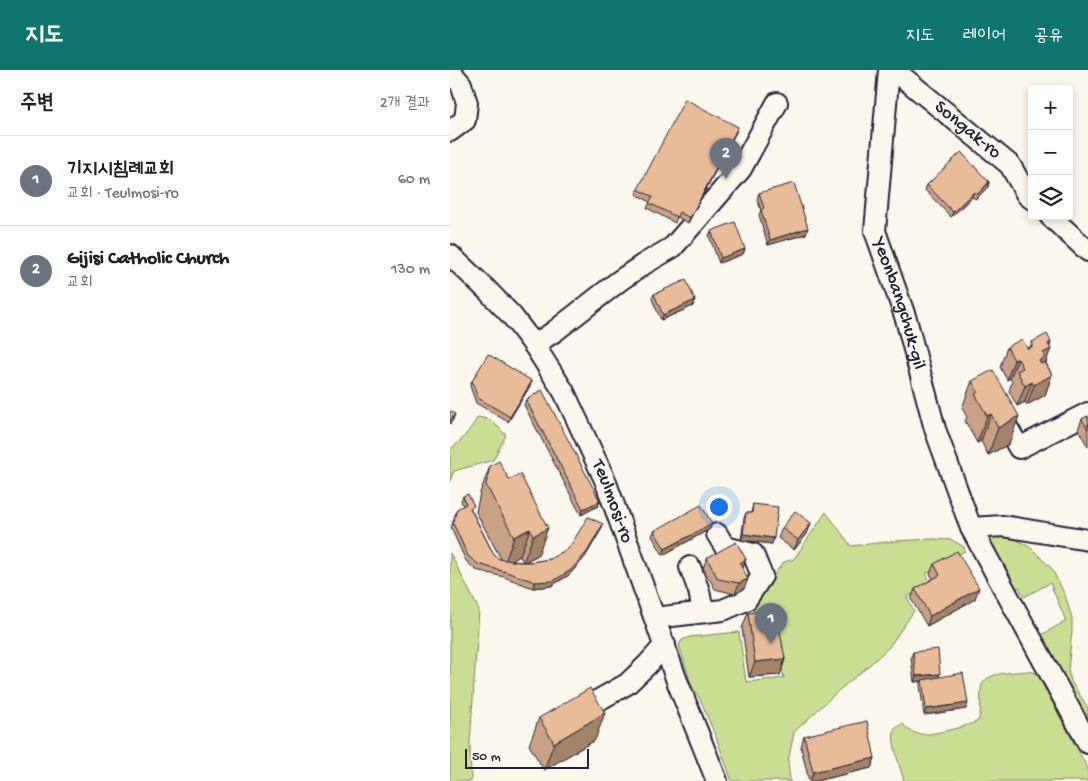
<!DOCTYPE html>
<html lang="ko">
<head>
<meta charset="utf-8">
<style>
  :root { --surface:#fff; --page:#f2f2f2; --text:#202124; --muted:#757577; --line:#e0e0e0; --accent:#0f766e }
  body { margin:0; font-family:"Gochi Hand","Poor Story",sans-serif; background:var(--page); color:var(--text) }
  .controls { position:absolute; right:15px; top:15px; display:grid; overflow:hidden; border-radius:5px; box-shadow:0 2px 8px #0003 }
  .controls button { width:45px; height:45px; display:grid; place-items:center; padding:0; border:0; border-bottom:1px solid var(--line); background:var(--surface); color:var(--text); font:25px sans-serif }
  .scale { position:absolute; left:15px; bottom:12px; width:124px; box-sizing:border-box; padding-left:5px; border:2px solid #22223b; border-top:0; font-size:14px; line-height:18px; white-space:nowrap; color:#22223b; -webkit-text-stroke:4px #fbf7ec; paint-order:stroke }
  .you { position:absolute; left:268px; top:436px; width:18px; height:18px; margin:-12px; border:4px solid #fff; border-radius:50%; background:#1a73e8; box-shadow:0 0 0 8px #1a73e833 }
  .badge { display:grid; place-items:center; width:32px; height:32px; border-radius:50%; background:var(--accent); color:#fff; font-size:16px; font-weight:700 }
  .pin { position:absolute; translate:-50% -41px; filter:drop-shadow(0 1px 2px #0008) }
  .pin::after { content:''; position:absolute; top:26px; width:18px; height:15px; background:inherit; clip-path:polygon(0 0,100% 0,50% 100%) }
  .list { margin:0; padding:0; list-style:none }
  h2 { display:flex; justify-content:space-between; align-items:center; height:65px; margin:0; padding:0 20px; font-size:21px }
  h2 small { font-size:16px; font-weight:400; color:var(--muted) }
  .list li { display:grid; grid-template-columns:32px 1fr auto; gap:15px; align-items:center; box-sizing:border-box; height:90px; padding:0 20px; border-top:1px solid var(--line) }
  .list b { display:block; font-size:19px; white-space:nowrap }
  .list p { margin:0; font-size:16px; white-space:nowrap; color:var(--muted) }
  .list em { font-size:16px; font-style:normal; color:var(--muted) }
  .icon { flex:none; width:28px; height:28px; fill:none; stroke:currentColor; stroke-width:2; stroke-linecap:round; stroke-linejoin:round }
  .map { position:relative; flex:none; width:638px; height:711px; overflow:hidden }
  header { display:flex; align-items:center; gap:30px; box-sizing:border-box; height:70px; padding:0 25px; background:var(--accent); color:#fff }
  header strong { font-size:24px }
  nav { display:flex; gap:28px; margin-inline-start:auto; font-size:18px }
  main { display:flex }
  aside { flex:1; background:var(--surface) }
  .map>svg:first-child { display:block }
  .green { fill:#cade93; stroke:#768067 }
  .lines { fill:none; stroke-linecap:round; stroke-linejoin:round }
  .minor-casing { stroke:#22223b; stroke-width:24 }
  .minor { stroke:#fbf7ec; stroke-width:20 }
  .wall { fill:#c8a284; stroke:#22223b; fill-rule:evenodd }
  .shaded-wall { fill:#a3846b; stroke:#22223b }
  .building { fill:#e9bc99; stroke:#22223b }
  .labels { text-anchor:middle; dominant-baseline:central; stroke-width:5; stroke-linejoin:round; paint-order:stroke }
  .street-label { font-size:19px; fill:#22223b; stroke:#fbf7ec }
</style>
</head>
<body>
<header>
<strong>지도</strong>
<nav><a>지도</a><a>레이어</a><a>공유</a></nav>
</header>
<main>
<aside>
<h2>주변<small>2개 결과</small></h2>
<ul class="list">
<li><span class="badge" style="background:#6b7280">1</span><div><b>기지시침례교회</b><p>교회 · Teulmosi-ro</p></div><em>60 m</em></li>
<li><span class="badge" style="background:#6b7280">2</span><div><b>Gijisi Catholic Church</b><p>교회</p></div><em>130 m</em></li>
</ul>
</aside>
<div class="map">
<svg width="638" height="711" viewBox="0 0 638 711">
  <rect width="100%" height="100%" fill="#fbf7ec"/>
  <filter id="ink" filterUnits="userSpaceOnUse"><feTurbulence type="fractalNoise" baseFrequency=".02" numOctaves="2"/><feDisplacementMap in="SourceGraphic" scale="10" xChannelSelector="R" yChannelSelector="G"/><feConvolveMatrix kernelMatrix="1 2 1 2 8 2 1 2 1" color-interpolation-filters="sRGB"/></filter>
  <g filter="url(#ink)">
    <g class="green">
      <path d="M28,347L41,350L56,365L43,390L4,401L0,411V379C12,372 20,359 28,347Z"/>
      <path d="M376,442L401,476L446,471L483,469L502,470L514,477L515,481L476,504L482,514L457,527L464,541L439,577L416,598L388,621L344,662L338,692L340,711H282L266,667L251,631L241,614L229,575L232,570L240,567L289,562L296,612L334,608L323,550L302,554L304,539L326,502L334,492L344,489Z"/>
      <path d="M544,467L564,468L581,478L602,499L615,525L622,548V562L618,600L621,611L638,638V658L586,568L616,551L600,513L574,527L569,517L560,522L533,472Z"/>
      <path d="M0,483L29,540L20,672L21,711H0Z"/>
      <path d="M577,601L583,602L587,604L638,699V711H454C451,700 441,671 444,662C445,657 449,656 453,654C457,660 463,663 470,664C479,666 519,656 528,651C532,641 530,631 531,620C531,601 563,603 577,601Z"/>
    </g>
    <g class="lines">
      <defs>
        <g id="minor">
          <path id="s1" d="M439,0L425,161L456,249L485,359L521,458L638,673"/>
          <path id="s2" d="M444,0L560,95L577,125L582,129"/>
          <path d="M0,1L11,14L17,33L15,50L0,61"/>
          <path d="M600,146L638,181"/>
          <path id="s3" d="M0,185L37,220L62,246L84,275L114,322L155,410L227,611L267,711"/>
          <path d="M84,275L105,261L169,211L194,194L223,177L291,99L327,33"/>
          <path d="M548,341L569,378L638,343"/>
          <path d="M521,458L553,456L638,470"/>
          <path d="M240,497L249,521L253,542"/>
          <path d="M205,548L273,540L296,530L312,506L303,484L275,477L267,464"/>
          <path d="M124,644L177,614L197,595L215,575"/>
        </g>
      </defs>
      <use href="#minor" class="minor-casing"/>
      <use href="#minor" class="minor"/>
    </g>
    <g class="wall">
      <path d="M288,57L286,62L238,153L227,147L225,153L197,138L200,132L186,124L188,119Z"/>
      <path d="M539,112L538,117L526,129L522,127L501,147L475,120L477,115Z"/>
      <path d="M309,123L356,164L318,175L309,145L311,140L307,129Z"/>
      <path d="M261,161L295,179L293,184L269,193L259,166Z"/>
      <path d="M204,224L243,236L211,250L202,229Z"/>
      <path d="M582,272H601L596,293L602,305L595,325L577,335L575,332L567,336L559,321L562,312L560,308L557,310L550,297L557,277L578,279L580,277Z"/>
      <path d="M22,311L80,316L58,352L26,333L20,316Z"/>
      <path d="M522,311L559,374L538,385L531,371L527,373L515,351L517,347L512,338Z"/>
      <path d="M76,330L150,431L148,436L131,445L74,335Z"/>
      <path d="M638,346V377L628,359L632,349Z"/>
      <path d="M40,396L59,410L70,404L88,485L75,492H82L100,489L119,478L153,454L151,460L135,487L119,505L101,516L83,518L54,507L26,500L16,491L1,458L7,439L13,436L11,431L13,426L22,441L44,485L49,489H51L26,442L30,423ZM70,486L73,492L62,491Z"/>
      <path d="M303,434L322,474L291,470L294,448L296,443H301Z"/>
      <path d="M361,453L357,464L344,480L328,468L332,458Z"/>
      <path d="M262,454L260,459L213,485L202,466L204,461Z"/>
      <path d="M257,488L296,489L293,498L294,519L285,524L265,519L253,498Z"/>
      <path d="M484,494L525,529L477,556L461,529L465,519L483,509L480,504Z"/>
      <path d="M298,543L335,589L330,605L299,607L292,558Z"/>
      <path d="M463,582L489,607L516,639L474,645L470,615L471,611L464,612L461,587Z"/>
      <path d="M89,648L145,670L94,700L79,675Z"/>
      <path d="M354,666L425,688L421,698L366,711H359L351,677Z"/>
    </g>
    <g class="shaded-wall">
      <path d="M288,57L286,62L238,153L240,148Z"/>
      <path d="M539,112L538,117L526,129L528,124Z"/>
      <path d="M524,122L522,127L501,147L503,142Z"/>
      <path d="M358,158L356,164L318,175L320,170Z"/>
      <path d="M295,179L293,184L269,193L271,188Z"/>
      <path d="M245,230L243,236L211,250L213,245Z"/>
      <path d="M601,272L598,280L601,279L593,299L589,291L598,274Z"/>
      <path d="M568,289L560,308L557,310L564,290Z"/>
      <path d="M602,305L595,325L577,335L584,315Z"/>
      <path d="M82,311L80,316L58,352L60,347Z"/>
      <path d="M582,312L575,332L567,336L575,316Z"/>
      <path d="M5,344L3,350L0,354V351Z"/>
      <path d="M541,344L531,371L527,373L537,346Z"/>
      <path d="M569,346L559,374L538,385L548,358Z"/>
      <path d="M150,431L148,436L131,445L133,439Z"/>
      <path d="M361,453L357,464L344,480L348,470Z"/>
      <path d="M153,454L151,460L135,487L119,505L101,516L83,518L85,512Z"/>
      <path d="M262,454L260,459L213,485L215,479Z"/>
      <path d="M98,458L88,485L73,493L83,466Z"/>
      <path d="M80,459L70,486L54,495L64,467Z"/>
      <path d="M293,464L324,468L322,474L291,470Z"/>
      <path d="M296,489L292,500L290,493Z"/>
      <path d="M298,509L294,519L285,524L289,513Z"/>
      <path d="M529,518L525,529L477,556L480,546Z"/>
      <path d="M335,589L330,605L299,607L305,592Z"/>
      <path d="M490,604L488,609L464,612L466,606Z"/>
      <path d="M518,633L516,639L474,645L476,639Z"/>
      <path d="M155,643L145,670L94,700L104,673Z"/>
      <path d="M425,688L421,698L366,711H360L363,702Z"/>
    </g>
    <g class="building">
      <path d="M235,29L288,57L240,148L229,142L227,147L199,133L203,127L188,119Z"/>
      <path d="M511,82L539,112L528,124L524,122L503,142L477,115Z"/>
      <path d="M344,113L358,158L320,170L311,140L314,138L309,123Z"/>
      <path d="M285,152L295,179L271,188L261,161Z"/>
      <path d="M236,210L245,230L213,245L204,224Z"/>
      <path d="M597,264L601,272L598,274L601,279L593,283L595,287L589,291L591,294L595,292L602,305L584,315L582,312L575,316L567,301L573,298L568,289L564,290L557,277L572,269L578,279L584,275L582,272Z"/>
      <path d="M38,284L82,311L60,347L28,328L22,311Z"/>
      <path d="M543,300L569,346L548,358L541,344L537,346L525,324L528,322L522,311Z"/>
      <path d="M92,320L150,431L133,439L76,330Z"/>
      <path d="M0,341L5,344L0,351Z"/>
      <path d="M638,346V359L632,349Z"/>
      <path d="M49,391L59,410L70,404L98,458L83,466L80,459L64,467L36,415L40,396Z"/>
      <path d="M18,424L24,436L20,438L44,485L49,489L69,492H82L100,489L119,478L138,447L153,454L137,482L121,500L103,511L85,512L56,502L28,494L18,486L3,453L7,439L16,434L13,426Z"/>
      <path d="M303,434L328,437L324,468L293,464L296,443H302Z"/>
      <path d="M251,435L262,454L215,479L204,461Z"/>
      <path d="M345,441L361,453L348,470L332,458Z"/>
      <path d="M286,472L296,489L290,493L298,509L289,513L268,509L257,488Z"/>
      <path d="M507,481L529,518L480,546L465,519L490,505L484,494Z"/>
      <path d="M326,539L335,589L305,592L298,543Z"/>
      <path d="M488,579L490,604L466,606L463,582Z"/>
      <path d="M513,603L518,633L476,639L472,610Z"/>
      <path d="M140,618L155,643L104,673L89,648Z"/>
      <path d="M417,651L425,688L363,702L354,666Z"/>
    </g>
  </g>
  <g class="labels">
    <g class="street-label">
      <text stroke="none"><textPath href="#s2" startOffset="95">Songak-ro</textPath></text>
      <text stroke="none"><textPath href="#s1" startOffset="238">Yeonbangchuk-gil</textPath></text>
      <text stroke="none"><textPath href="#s3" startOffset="299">Teulmosi-ro</textPath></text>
    </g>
  </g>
</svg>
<div class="controls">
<button>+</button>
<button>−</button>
<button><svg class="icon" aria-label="layers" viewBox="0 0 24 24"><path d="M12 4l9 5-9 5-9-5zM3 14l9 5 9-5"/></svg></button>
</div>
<div class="scale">50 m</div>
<div class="you"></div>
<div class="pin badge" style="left:321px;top:574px;background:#6b7280">1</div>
<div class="pin badge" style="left:276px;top:109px;background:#6b7280">2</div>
</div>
</main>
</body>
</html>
